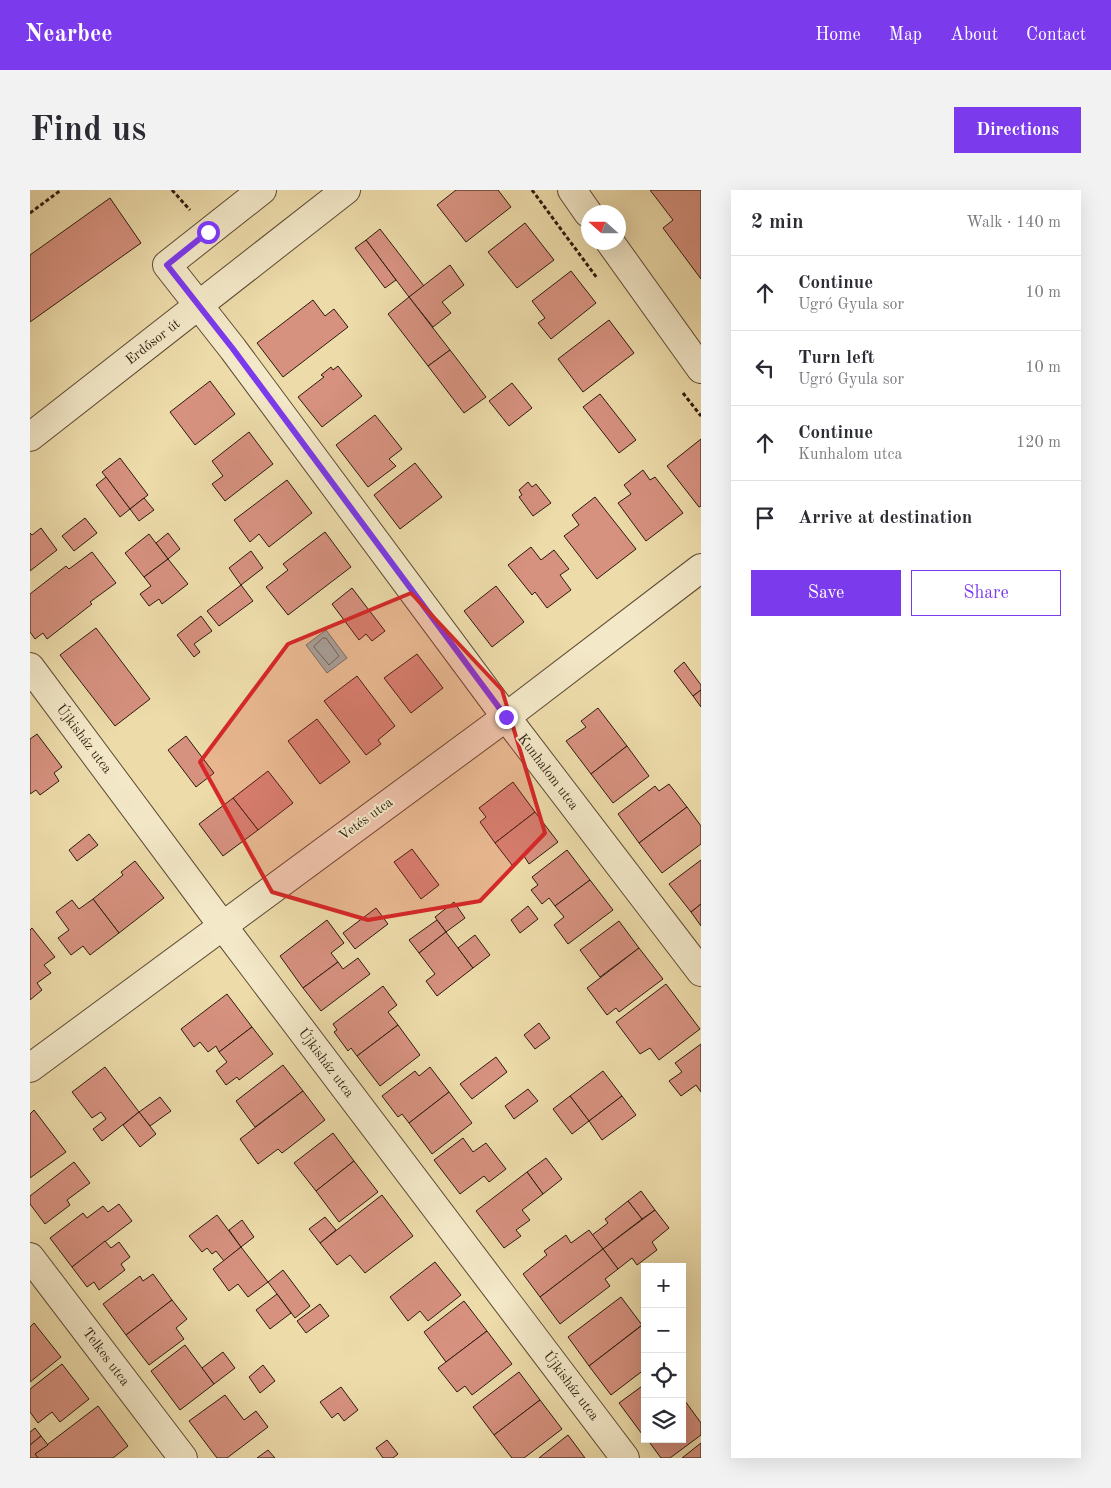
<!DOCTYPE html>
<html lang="en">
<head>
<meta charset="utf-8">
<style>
  :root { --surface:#fff; --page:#f2f2f3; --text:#2b2b33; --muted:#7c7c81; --line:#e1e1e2; --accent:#7c3aed }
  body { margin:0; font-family:"Old Standard TT",serif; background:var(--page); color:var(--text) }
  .controls { position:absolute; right:15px; bottom:15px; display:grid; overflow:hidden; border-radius:0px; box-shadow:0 5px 20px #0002 }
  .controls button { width:45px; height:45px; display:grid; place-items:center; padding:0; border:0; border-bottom:1px solid var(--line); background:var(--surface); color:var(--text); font:25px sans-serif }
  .compass { position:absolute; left:551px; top:15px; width:45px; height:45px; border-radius:50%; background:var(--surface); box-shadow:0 5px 20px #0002; rotate:291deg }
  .stop { position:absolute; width:15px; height:15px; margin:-11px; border:4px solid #7c3aed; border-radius:50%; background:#fff }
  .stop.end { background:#7c3aed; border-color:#fff; box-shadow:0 1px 5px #0008 }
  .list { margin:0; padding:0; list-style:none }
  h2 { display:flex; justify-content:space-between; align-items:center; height:65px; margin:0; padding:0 20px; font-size:21px }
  h2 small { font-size:16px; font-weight:400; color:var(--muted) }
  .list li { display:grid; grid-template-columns:32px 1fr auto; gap:15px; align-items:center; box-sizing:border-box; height:75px; padding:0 20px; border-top:1px solid var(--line) }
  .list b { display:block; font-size:19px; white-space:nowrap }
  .list p { margin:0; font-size:16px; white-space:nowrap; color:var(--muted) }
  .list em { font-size:16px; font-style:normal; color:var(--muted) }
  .actions { display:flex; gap:10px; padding:15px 20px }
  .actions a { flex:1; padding:11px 0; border:1px solid var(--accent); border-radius:0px; text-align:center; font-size:18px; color:var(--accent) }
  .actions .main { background:var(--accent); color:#fff }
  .icon { flex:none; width:28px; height:28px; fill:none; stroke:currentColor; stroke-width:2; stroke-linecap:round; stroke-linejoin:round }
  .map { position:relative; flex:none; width:671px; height:1268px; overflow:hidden; border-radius:0px }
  header { display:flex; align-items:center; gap:30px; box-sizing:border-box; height:70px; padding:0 25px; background:var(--accent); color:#fff }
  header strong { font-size:24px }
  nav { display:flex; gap:28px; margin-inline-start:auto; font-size:18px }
  .intro { display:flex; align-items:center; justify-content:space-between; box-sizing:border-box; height:120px; padding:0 30px }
  h1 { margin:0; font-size:35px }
  .button { padding:12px 22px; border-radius:0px; background:var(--accent); color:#fff; font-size:18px; font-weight:700 }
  main { display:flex; gap:30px; padding:0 30px }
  aside { flex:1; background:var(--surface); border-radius:0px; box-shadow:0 5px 20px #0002 }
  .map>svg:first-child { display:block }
  .water { fill:#9abab0; stroke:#6e7a6f }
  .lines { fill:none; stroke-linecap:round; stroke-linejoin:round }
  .shore { stroke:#646a5e; stroke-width:1 }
  .building { fill:#d6917f; stroke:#2d1b0d }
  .minor-casing { stroke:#5d4b34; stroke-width:30 }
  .path { stroke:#2d1b0d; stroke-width:3; stroke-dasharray:4 2.5; stroke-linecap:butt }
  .minor { stroke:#f3e8c8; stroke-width:28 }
  .route { stroke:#7c3aed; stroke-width:6 }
  .marked { fill:#d62828; fill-opacity:0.2; stroke:#d62828; stroke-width:4; stroke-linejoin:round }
  .labels { text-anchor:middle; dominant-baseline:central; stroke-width:4; stroke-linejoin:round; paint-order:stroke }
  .street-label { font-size:14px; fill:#2d1b0d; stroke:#f3e8c8 }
</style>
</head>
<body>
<header>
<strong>Nearbee</strong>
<nav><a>Home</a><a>Map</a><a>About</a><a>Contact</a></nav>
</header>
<div class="intro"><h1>Find us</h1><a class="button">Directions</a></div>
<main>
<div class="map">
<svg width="671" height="1268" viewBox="0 0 671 1268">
  <rect width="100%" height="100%" fill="#eddbaa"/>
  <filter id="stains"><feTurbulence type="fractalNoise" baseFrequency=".004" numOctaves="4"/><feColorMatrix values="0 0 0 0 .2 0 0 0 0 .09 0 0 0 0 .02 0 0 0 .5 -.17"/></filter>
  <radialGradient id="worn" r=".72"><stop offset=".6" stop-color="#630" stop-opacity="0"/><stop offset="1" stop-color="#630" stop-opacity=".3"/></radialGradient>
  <path class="water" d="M296,440L317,468L297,483L276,455Z"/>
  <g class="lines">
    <path class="shore" d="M293,448H296L309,466L299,475L284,457Z"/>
  </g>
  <g class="building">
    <path d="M426,0H468L481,17L436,52L407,15Z"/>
    <path d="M620,0H671V89L633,38L643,30Z"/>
    <path d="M80,8L111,53L0,132V65Z"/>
    <path d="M495,33L524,70L487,98L458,62Z"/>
    <path d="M350,39L394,96L379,107L336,50Z"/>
    <path d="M336,50L366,90L355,98L325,58Z"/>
    <path d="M420,75L434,95L412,112L421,123L403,137L379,107Z"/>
    <path d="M541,81L566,113L521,149L508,133L515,128L502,111Z"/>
    <path d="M379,107L420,160L398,176L358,124Z"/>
    <path d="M283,110L295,126L304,119L318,137L253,187L227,153Z"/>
    <path d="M579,130L604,163L553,202L528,169Z"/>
    <path d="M420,160L456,207L434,223L398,176Z"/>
    <path d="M308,176L332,206L292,237L268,207L294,187L291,185L301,177L303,180Z"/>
    <path d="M180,191L205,224L165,255L140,222Z"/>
    <path d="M482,193L502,218L479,236L459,211Z"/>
    <path d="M570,204L606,250L589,263L553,217Z"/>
    <path d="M345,225L372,259L359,269L366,276L338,297L306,255Z"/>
    <path d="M219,242L243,274L195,311L182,294L193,286L182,271Z"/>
    <path d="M671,249V316L669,317L637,276Z"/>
    <path d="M90,268L118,305L100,319L72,282Z"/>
    <path d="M385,273L412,307L370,339L344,305Z"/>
    <path d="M613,280L620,290L625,287L653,323L616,351L588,313L601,304L594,295Z"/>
    <path d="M76,287L100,319L90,327L66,295Z"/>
    <path d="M257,290L282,323L239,357L229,344L220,352L204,330Z"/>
    <path d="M498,292L502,297L506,294L521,313L503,326L489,307L492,305L489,300Z"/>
    <path d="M565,307L606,359L567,389L534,346L549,335L542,325Z"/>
    <path d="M114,308L124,320L109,331L100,319Z"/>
    <path d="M55,328L67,343L44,361L32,346Z"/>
    <path d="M11,338L27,360L0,381V343L2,345Z"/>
    <path d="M295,342L321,377L258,425L236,397L258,380L253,374Z"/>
    <path d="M138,343L150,359L138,369L126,353Z"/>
    <path d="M119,344L138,369L114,387L95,363Z"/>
    <path d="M501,357L511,370L524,360L539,379L530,385L541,400L517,418L505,402L502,405L478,375Z"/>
    <path d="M221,361L233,378L211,395L199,378Z"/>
    <path d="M62,362L86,393L60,412L62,414L17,449L13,443L5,449L0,442V404L36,376L39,379Z"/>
    <path d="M138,369L158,394L132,414L129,409L119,416L110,404L121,396L114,387Z"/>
    <path d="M211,395L223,411L189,436L177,421Z"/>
    <path d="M466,396L494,432L462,457L434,421Z"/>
    <path d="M322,398L355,441L342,451L336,444L329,450L302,414Z"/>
    <path d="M171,426L182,441L164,454L170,462L164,467L147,445Z"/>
    <path d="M66,438L120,509L85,536L30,465Z"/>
    <path d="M387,464L413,498L381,523L354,488Z"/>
    <path d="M654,472L671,495V500L663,506L644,481Z"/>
    <path d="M327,486L365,536L348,550L351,554L336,565L294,511Z"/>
    <path d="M671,500V517L663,506Z"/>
    <path d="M568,518L597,556L561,584L536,551L556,537L551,531Z"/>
    <path d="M287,529L320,572L290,594L258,551Z"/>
    <path d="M7,544L32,577L24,583L29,591L10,605L6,600L0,604V549Z"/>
    <path d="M156,546L184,583L166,597L138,560Z"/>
    <path d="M597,556L619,586L583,613L561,584Z"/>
    <path d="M238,581L263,613L228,640L203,608Z"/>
    <path d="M483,592L505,622L465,653L450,632L456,627L449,618Z"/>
    <path d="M639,594L657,617L609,653L588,624L625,596L629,601Z"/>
    <path d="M203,608L228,640L193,666L169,634Z"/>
    <path d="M657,617L671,636V654L632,683L609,653Z"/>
    <path d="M505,622L528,652L499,674L494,666L482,675L465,653Z"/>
    <path d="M59,644L68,655L47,671L39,660Z"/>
    <path d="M382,659L409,695L391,709L364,672Z"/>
    <path d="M537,660L560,690L525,716L519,708L512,714L501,700L508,695L502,687Z"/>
    <path d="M671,670V714L661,722L639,694Z"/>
    <path d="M105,671L134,708L89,743L63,709L93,685L91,682Z"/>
    <path d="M560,690L583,720L538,754L524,735L534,727L525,716Z"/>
    <path d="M63,709L89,743L60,765L53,756L41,765L28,748L39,740L26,722L42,710L49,719Z"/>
    <path d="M424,712L435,728L416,742L405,727Z"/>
    <path d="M671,714V736L661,722Z"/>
    <path d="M498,716L508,729L490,743L481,730Z"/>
    <path d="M346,718L358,734L325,759L313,743Z"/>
    <path d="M297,730L314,753L301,763L308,772L273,798L250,766Z"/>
    <path d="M407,730L416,742L389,763L379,750Z"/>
    <path d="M589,731L609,758L570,787L550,760Z"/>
    <path d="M2,738L25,767L14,775L21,783L7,793L12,800L0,810V740Z"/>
    <path d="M416,742L443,778L407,806L396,791L405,784L389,763Z"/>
    <path d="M445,745L460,765L443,778L428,758Z"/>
    <path d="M609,758L633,789L589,822L586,818L577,825L557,798Z"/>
    <path d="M328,768L340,784L291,821L273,798L308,772L313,779Z"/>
    <path d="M636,794L670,839L629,870L620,858L610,864L586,832Z"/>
    <path d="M353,796L367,815L358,822L368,835L327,866L321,858L318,861L304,842L307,840L303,834Z"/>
    <path d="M197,804L222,837L189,862L186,856L178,862L170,852L164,857L151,839Z"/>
    <path d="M509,833L520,848L505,859L494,845Z"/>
    <path d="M368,835L390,865L350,896L327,866Z"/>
    <path d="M222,837L243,864L209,890L207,887L196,895L186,881L197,872L189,862Z"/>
    <path d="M671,854V902L666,895L651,906L639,891L652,882L645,873Z"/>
    <path d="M466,867L477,882L442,909L430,894Z"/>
    <path d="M253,875L273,901L225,937L206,911Z"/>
    <path d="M75,877L109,922L72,951L63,939L76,929L71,922L62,928L42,902Z"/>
    <path d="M400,877L419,902L379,933L372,924L368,927L352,906L385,881L389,886Z"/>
    <path d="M573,881L592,906L559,931L540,906Z"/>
    <path d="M498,899L508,911L484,929L475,916Z"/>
    <path d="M273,901L295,930L252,963L248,959L228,974L210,949Z"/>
    <path d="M419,902L442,933L402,964L379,933Z"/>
    <path d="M540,906L559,931L542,944L523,919Z"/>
    <path d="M592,906L606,925L572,950L559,931Z"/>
    <path d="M130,907L141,921L120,936L109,922Z"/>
    <path d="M4,920L36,962L0,988V924Z"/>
    <path d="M109,922L126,944L110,957L93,935Z"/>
    <path d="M303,943L324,971L286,1001L264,973Z"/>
    <path d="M433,948L443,962L456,953L476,979L459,992L454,986L430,1004L404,970Z"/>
    <path d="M516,968L532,989L513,1004L497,982Z"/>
    <path d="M324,971L348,1002L309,1032L286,1001Z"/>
    <path d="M44,972L60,993L37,1010L40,1015L15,1034L0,1014V1006Z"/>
    <path d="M497,982L513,1004L492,1020L500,1030L486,1040L491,1046L474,1058L446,1021Z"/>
    <path d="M611,1001L625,1020L612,1029L598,1011Z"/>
    <path d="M352,1005L383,1046L335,1083L320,1065L307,1075L290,1053Z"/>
    <path d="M598,1011L612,1029L573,1059L562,1045L578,1033L575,1029Z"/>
    <path d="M89,1014L102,1031L42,1077L20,1048L53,1023L57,1028L73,1016L78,1022Z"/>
    <path d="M625,1020L639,1038L622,1052L627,1060L607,1075L602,1068L588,1079L573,1059Z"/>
    <path d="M187,1025L211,1057L194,1071L186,1061L182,1064L177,1058L172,1062L159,1046Z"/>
    <path d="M295,1027L306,1040L290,1053L279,1039Z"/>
    <path d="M212,1030L224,1047L211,1057L199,1040Z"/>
    <path d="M559,1040L573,1059L510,1107L493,1084L517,1065L514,1061L536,1045L541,1053Z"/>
    <path d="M75,1051L81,1058L89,1052L100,1067L91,1074L95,1080L69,1100L64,1092L57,1097L42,1077Z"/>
    <path d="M211,1057L238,1092L218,1107L208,1094L199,1101L183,1079Z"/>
    <path d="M573,1059L588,1079L575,1089L580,1096L530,1134L510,1107Z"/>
    <path d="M405,1072L431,1105L398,1131L390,1121L378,1131L360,1107Z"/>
    <path d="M253,1080L280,1116L265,1128L238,1092Z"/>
    <path d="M123,1084L142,1110L96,1145L73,1114L110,1086L113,1091Z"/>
    <path d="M247,1104L261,1123L240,1139L226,1120Z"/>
    <path d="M591,1107L612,1135L559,1176L538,1147Z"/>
    <path d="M142,1110L157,1129L146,1138L154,1149L119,1175L96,1145Z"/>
    <path d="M434,1111L457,1141L416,1172L394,1142Z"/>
    <path d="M290,1114L299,1126L276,1143L267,1131Z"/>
    <path d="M4,1133L31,1167L0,1192V1137Z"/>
    <path d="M615,1133V1179L581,1205L559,1176Z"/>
    <path d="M457,1141L482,1174L442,1205L435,1196L427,1202L408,1178Z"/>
    <path d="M155,1155L184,1194L150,1220L121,1181Z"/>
    <path d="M193,1162L205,1178L184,1194L172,1178Z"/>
    <path d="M32,1174L59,1209L30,1232L22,1222L8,1233L0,1222V1199Z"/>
    <path d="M233,1175L245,1191L230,1203L219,1187Z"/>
    <path d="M489,1182L510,1210L464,1245L443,1217Z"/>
    <path d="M615,1194V1242L612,1244L589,1213Z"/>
    <path d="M311,1197L328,1220L314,1231L308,1223L302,1228L290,1212Z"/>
    <path d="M195,1205L214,1230L226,1221L238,1237L197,1268H187L159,1231Z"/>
    <path d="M510,1210L532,1239L494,1268H482L464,1245Z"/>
    <path d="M655,1211L671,1233V1245L640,1268H631L617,1249H652V1213Z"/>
    <path d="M68,1216L98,1256L83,1268H8L5,1264Z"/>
    <path d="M5,1238L11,1246L0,1255V1242Z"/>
    <path d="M538,1245L555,1268H509Z"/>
    <path d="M11,1246L18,1255L5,1264L8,1268H0V1255Z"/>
    <path d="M357,1250L368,1264L363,1268H353L346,1258Z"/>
    <path d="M671,1253V1268H652Z"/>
    <path d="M238,1260L245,1268H227Z"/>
  </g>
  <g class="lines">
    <defs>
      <g id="minor">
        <path d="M232,0L137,75L203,159L476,527L671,782"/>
        <path d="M542,0L558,23"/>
        <path d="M580,52L671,179"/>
        <path d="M0,247L316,0"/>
        <path d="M0,477L192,735L595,1268"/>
        <path d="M0,878L476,527L671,378"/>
        <path d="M0,1067L153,1268"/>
      </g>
    </defs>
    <use href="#minor" class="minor-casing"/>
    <g class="path">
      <path d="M142,0L160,20"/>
      <path d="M502,0L567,88"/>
      <path d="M0,23L31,0"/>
      <path d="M653,203L671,226"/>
    </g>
    <use href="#minor" class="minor"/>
  </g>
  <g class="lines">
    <path class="route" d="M178,42L137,75L203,159L476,527"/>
  </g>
  <path class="marked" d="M381,403L472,500L515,643L450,711L338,730L242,702L170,572L258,454Z"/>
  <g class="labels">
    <g class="street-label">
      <text transform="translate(123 152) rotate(-38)">Erdősor út</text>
      <text transform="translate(54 549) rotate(53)">Újkisház utca</text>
      <text transform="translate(518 582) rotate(53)">Kunhalom utca</text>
      <text transform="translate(336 629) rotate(-36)">Vetés utca</text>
      <text transform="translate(296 873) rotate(53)">Újkisház utca</text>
      <text transform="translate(76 1167) rotate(53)">Telkes utca</text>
      <text transform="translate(541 1196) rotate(53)">Újkisház utca</text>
    </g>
  </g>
  <rect width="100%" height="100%" filter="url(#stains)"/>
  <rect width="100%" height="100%" fill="url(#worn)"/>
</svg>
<div class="controls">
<button>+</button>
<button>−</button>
<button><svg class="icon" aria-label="locate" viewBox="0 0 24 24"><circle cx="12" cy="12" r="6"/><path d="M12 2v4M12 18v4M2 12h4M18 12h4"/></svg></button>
<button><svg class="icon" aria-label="layers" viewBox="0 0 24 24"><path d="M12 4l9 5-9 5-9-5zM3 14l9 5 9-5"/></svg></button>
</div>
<svg class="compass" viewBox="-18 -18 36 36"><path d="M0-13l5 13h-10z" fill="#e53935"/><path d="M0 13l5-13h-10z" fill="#7c7c81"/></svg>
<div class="stop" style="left:178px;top:42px"></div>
<div class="stop end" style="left:476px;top:527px"></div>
</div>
<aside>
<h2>2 min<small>Walk · 140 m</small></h2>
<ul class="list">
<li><svg class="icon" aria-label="ahead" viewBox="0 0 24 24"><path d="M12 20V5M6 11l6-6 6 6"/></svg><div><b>Continue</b><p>Ugró Gyula sor</p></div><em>10 m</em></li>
<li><svg class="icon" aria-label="left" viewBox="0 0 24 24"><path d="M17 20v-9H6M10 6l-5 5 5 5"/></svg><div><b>Turn left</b><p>Ugró Gyula sor</p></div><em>10 m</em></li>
<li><svg class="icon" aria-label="ahead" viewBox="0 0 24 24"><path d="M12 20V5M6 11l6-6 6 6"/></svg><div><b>Continue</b><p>Kunhalom utca</p></div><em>120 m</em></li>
<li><svg class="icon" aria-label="arrive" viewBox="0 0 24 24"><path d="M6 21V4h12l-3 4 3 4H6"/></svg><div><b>Arrive at destination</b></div></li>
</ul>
<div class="actions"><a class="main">Save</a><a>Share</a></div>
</aside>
</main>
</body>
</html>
